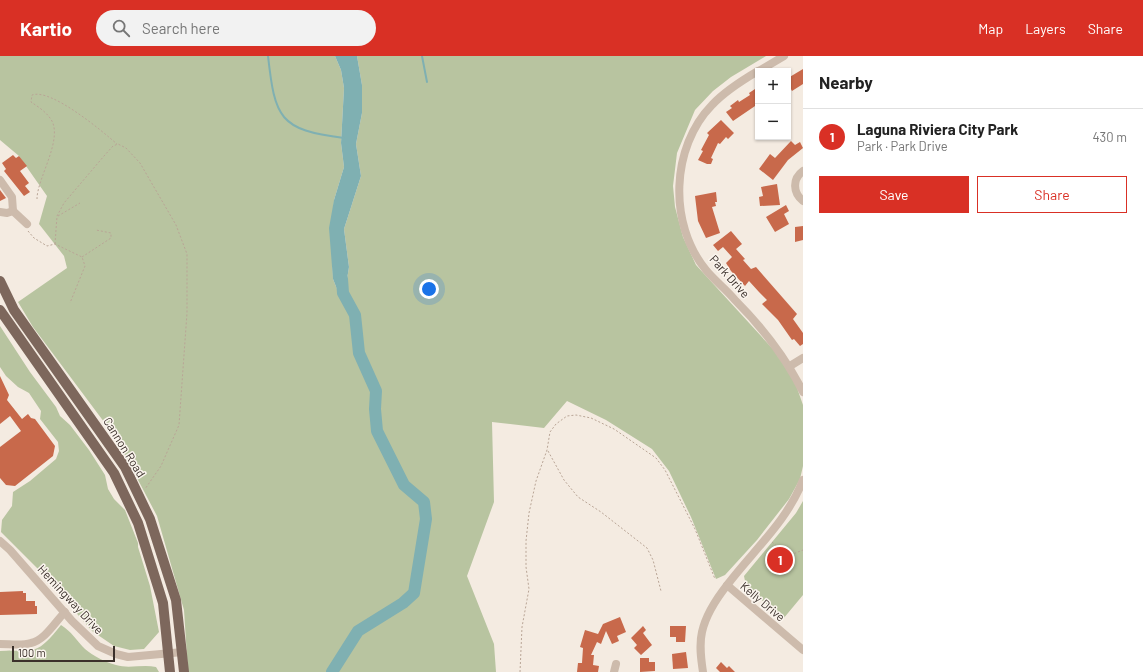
<!DOCTYPE html>
<html lang="en">
<head>
<meta charset="utf-8">
<style>
  :root { --surface:#fff; --page:#f2f2f2; --text:#222; --muted:#767676; --line:#e0e0e0; --accent:#d93025 }
  body { margin:0; font-family:Barlow,sans-serif; background:var(--page); color:var(--text) }
  .controls { position:absolute; right:12px; top:12px; display:grid; overflow:hidden; border-radius:0px; box-shadow:0 1px 3px #0004 }
  .controls button { width:36px; height:36px; display:grid; place-items:center; padding:0; border:0; border-bottom:1px solid var(--line); background:var(--surface); color:var(--text); font:20px sans-serif }
  .scale { position:absolute; left:12px; bottom:10px; width:103px; box-sizing:border-box; padding-left:4px; border:2px solid #3b302b; border-top:0; font-size:11px; line-height:14px; white-space:nowrap; color:#3b302b; -webkit-text-stroke:3px #fbf5ee; paint-order:stroke }
  .you { position:absolute; left:429px; top:233px; width:14px; height:14px; margin:-10px; border:3px solid #fff; border-radius:50%; background:#1a73e8; box-shadow:0 0 0 6px #1a73e833 }
  .badge { display:grid; place-items:center; width:26px; height:26px; border-radius:50%; background:var(--accent); color:#fff; font-size:13px; font-weight:700 }
  .pin { position:absolute; translate:-50% -50%; border:2px solid #fff; box-shadow:0 1px 4px #0006 }
  .list { margin:0; padding:0; list-style:none }
  h2 { display:flex; justify-content:space-between; align-items:center; height:52px; margin:0; padding:0 16px; font-size:17px }
  h2 small { font-size:13px; font-weight:400; color:var(--muted) }
  .list li { display:grid; grid-template-columns:26px 1fr auto; gap:12px; align-items:center; box-sizing:border-box; height:56px; padding:0 16px; border-top:1px solid var(--line) }
  .list b { display:block; font-size:15px; white-space:nowrap }
  .list p { margin:0; font-size:13px; white-space:nowrap; color:var(--muted) }
  .list em { font-size:13px; font-style:normal; color:var(--muted) }
  .actions { display:flex; gap:8px; padding:12px 16px }
  .actions a { flex:1; padding:9px 0; border:1px solid var(--accent); border-radius:0px; text-align:center; font-size:14px; color:var(--accent) }
  .actions .main { background:var(--accent); color:#fff }
  .icon { flex:none; width:22px; height:22px; fill:none; stroke:currentColor; stroke-width:2; stroke-linecap:round; stroke-linejoin:round }
  .map { position:relative; flex:none; width:803px; height:616px; overflow:hidden }
  header { display:flex; align-items:center; gap:24px; box-sizing:border-box; height:56px; padding:0 20px; background:var(--accent); color:#fff }
  header strong { font-size:19px }
  nav { display:flex; gap:22px; margin-inline-start:auto; font-size:14px }
  .search { width:280px; height:36px; background:var(--page); display:flex; align-items:center; gap:10px; box-sizing:border-box; padding:0 14px; border-radius:22px; color:var(--muted); font-size:15px }
  main { display:flex }
  aside { flex:1; background:var(--surface) }
  .map>svg:first-child { display:block }
  .green { fill:#b8c4a0 }
  .water { fill:#7fb0b2 }
  .lines { fill:none; stroke-linecap:round; stroke-linejoin:round }
  .stream { stroke:#7fb0b2; stroke-width:2 }
  .river { stroke:#7fb0b2; stroke-width:12 }
  .building { fill:#c8694b }
  .path { stroke:#b9a596; stroke-width:1; stroke-dasharray:2 2; stroke-linecap:butt }
  .minor { stroke:#cdbbac; stroke-width:8 }
  .major { stroke:#7d675c; stroke-width:10 }
  .labels { text-anchor:middle; dominant-baseline:central; stroke-width:3; stroke-linejoin:round; paint-order:stroke }
  .street-label { font-size:12px; fill:#3b302b; stroke:#fbf5ee }
</style>
</head>
<body>
<header>
<strong>Kartio</strong>
<div class="search"><svg class="icon" aria-label="search" viewBox="0 0 24 24"><circle cx="10" cy="10" r="6"/><path d="M15 15l6 6"/></svg>Search here</div>
<nav><a>Map</a><a>Layers</a><a>Share</a></nav>
</header>
<main>
<div class="map">
<svg width="803" height="616" viewBox="0 0 803 616">
  <rect width="100%" height="100%" fill="#f4ebe1"/>
  <g class="green">
    <path d="M0,0H335L341,14L344,32L341,87L344,111L334,144L332,198L333,223L343,248L349,211L344,173L361,120L356,88L362,57V29L357,0H766L731,21L713,35L695,54L677,97L673,130L675,151L683,181L696,209L782,303L796,329L803,349V410L800,423L789,443L757,484L725,519L716,523L691,461L669,415L652,393L606,364L567,345L544,372L492,366L494,446L467,520L494,588L496,616H188L184,554L157,460L116,382L33,271L18,246L67,212L64,200L39,168L47,140L19,100L0,84Z"/>
    <path d="M0,270L30,316L56,351L60,360L70,369L89,394L105,419L108,433L114,443L125,454L138,487V491L150,530L159,576L144,593L130,594L114,590L92,575L39,514L1,476L2,464L12,450L13,436L30,425L56,403L59,395L58,386L40,363L41,355L29,337L18,331L6,320L0,311Z"/>
    <path d="M803,445V539L783,563L746,530L744,520L796,457Z"/>
    <path d="M61,569C71,575 77,585 85,593C93,600 105,606 116,609C129,613 143,608 156,611L159,616H0V595C37,594 37,599 61,569Z"/>
  </g>
  <path class="water" d="M335,0H357L362,29V57L356,88L361,120L344,173L349,211L343,248L333,223L329,172L334,144L344,111L341,87L344,32L341,14Z"/>
  <g class="lines">
    <g class="stream">
      <path d="M268,0C275,62 279,74 344,82"/>
      <path d="M422,0L427,26"/>
    </g>
    <path class="river" d="M332,616L358,575L403,547L414,537L426,463L424,446L404,429L377,375L375,353L376,335L359,297L355,259L343,237L342,223"/>
  </g>
  <g class="building">
    <path d="M803,13V28L792,35L788,28V22Z"/>
    <path d="M758,31V48L733,65L726,56L732,52L730,50L738,44L739,46L750,39L749,37Z"/>
    <path d="M721,64L734,77L728,83L726,81L720,88L718,87L711,102L713,103L711,108H707L698,104L703,95L701,94L709,79L707,77Z"/>
    <path d="M791,85L795,89L800,86L803,92L788,104L773,124L759,113L770,98L775,102Z"/>
    <path d="M13,99L16,102L19,100L27,110L20,115L29,127L25,130L30,136L24,140L4,115L6,113L2,107Z"/>
    <path d="M777,128L780,149L760,150L759,141L763,140L761,131Z"/>
    <path d="M0,134L6,142L0,145Z"/>
    <path d="M716,136L717,146H715L716,150L712,151L720,177L706,182L698,165L695,140Z"/>
    <path d="M786,149L789,155L784,158L789,168L775,176L766,161Z"/>
    <path d="M803,170V184L795,186V171Z"/>
    <path d="M731,175L742,188L736,193L745,203L743,204L751,213L756,211L797,258L793,263L803,277V288L800,290L794,283L792,284L778,264L762,248L767,244L759,236L749,225L745,230L731,215L726,207L732,201L723,191L718,195L713,189Z"/>
    <path d="M0,320L9,339L7,344L22,363L28,358L31,362L35,363L55,390L53,400L15,430L6,429L0,422V391L21,375L10,360L0,368Z"/>
    <path d="M23,535V537H26V545H35V550H37V558L0,559V536Z"/>
    <path d="M620,561L626,576L617,580L619,585L612,588L606,575L601,588L597,586L591,599H594L593,609L599,610L598,616H577L578,607H582L583,592L580,591L585,574L598,578L603,568Z"/>
    <path d="M643,570L646,574L643,577L652,589L641,599L634,592L637,589L631,582Z"/>
    <path d="M670,570H686L685,586H676V581H670Z"/>
    <path d="M686,596L688,612L673,613L672,598Z"/>
    <path d="M640,602H649V606H655V615L640,616Z"/>
    <path d="M721,606L727,612L729,610L735,616H720L716,612Z"/>
  </g>
  <g class="lines">
    <g class="path">
      <path d="M37,143C37,122 65,81 50,62C45,55 37,50 31,46L32,39C51,32 102,75 117,88"/>
      <path d="M58,160L80,147"/>
      <path d="M28,175L34,182L47,190L55,188L82,201L85,210L70,247"/>
      <path d="M55,188L57,160L64,147L104,100L113,90L118,88L126,92L140,107L176,169L187,198V257L179,369L161,410L145,433"/>
      <path d="M82,201L111,182V177L96,174"/>
      <path d="M548,395L564,424L578,441L601,456L647,492L653,504L661,535"/>
      <path d="M772,486L788,500L803,494"/>
      <path d="M785,503L787,500"/>
      <path d="M520,616L522,571L529,533L526,511V485L529,457L536,425L547,394L550,376L556,368L567,360L576,359L591,362L614,373L656,402L665,414L695,473L715,523"/>
    </g>
    <g class="minor">
      <path d="M758,15C741,25 725,35 712,49C671,91 668,168 706,214C714,224 726,233 735,244C763,272 785,300 803,336"/>
      <path d="M759,15L784,0"/>
      <path d="M803,115C792,123 793,137 803,145"/>
      <path d="M0,124L12,141L13,155"/>
      <path d="M0,156L7,157L13,155L27,168"/>
      <path d="M790,310L803,302"/>
      <path d="M0,485L10,494L72,565L98,590L116,598L128,601L183,596"/>
      <path d="M727,529L803,594"/>
      <path d="M0,588C10,588 22,590 31,587C45,584 55,566 65,556"/>
      <path d="M614,616L616,608"/>
      <path d="M703,616C701,603 699,589 702,576C706,558 716,543 728,528C753,495 788,464 803,424"/>
    </g>
    <g class="major">
      <path d="M0,225L14,254L125,411L150,463L176,544L184,616"/>
      <path d="M0,254L114,417L138,467L163,547L170,616"/>
    </g>
  </g>
  <g class="labels">
    <g class="street-label">
      <text transform="translate(730 220) rotate(48)">Park Drive</text>
      <text transform="translate(125 391) rotate(58)">Cannon Road</text>
      <text transform="translate(71 543) rotate(47)">Hemingway Drive</text>
      <text transform="translate(763 545) rotate(40)">Kelly Drive</text>
    </g>
  </g>
</svg>
<div class="controls">
<button>+</button>
<button>−</button>
</div>
<div class="scale">100 m</div>
<div class="you"></div>
<div class="pin badge" style="left:780px;top:504px">1</div>
</div>
<aside>
<h2>Nearby<small></small></h2>
<ul class="list">
<li><span class="badge">1</span><div><b>Laguna Riviera City Park</b><p>Park · Park Drive</p></div><em>430 m</em></li>
</ul>
<div class="actions"><a class="main">Save</a><a>Share</a></div>
</aside>
</main>
</body>
</html>
